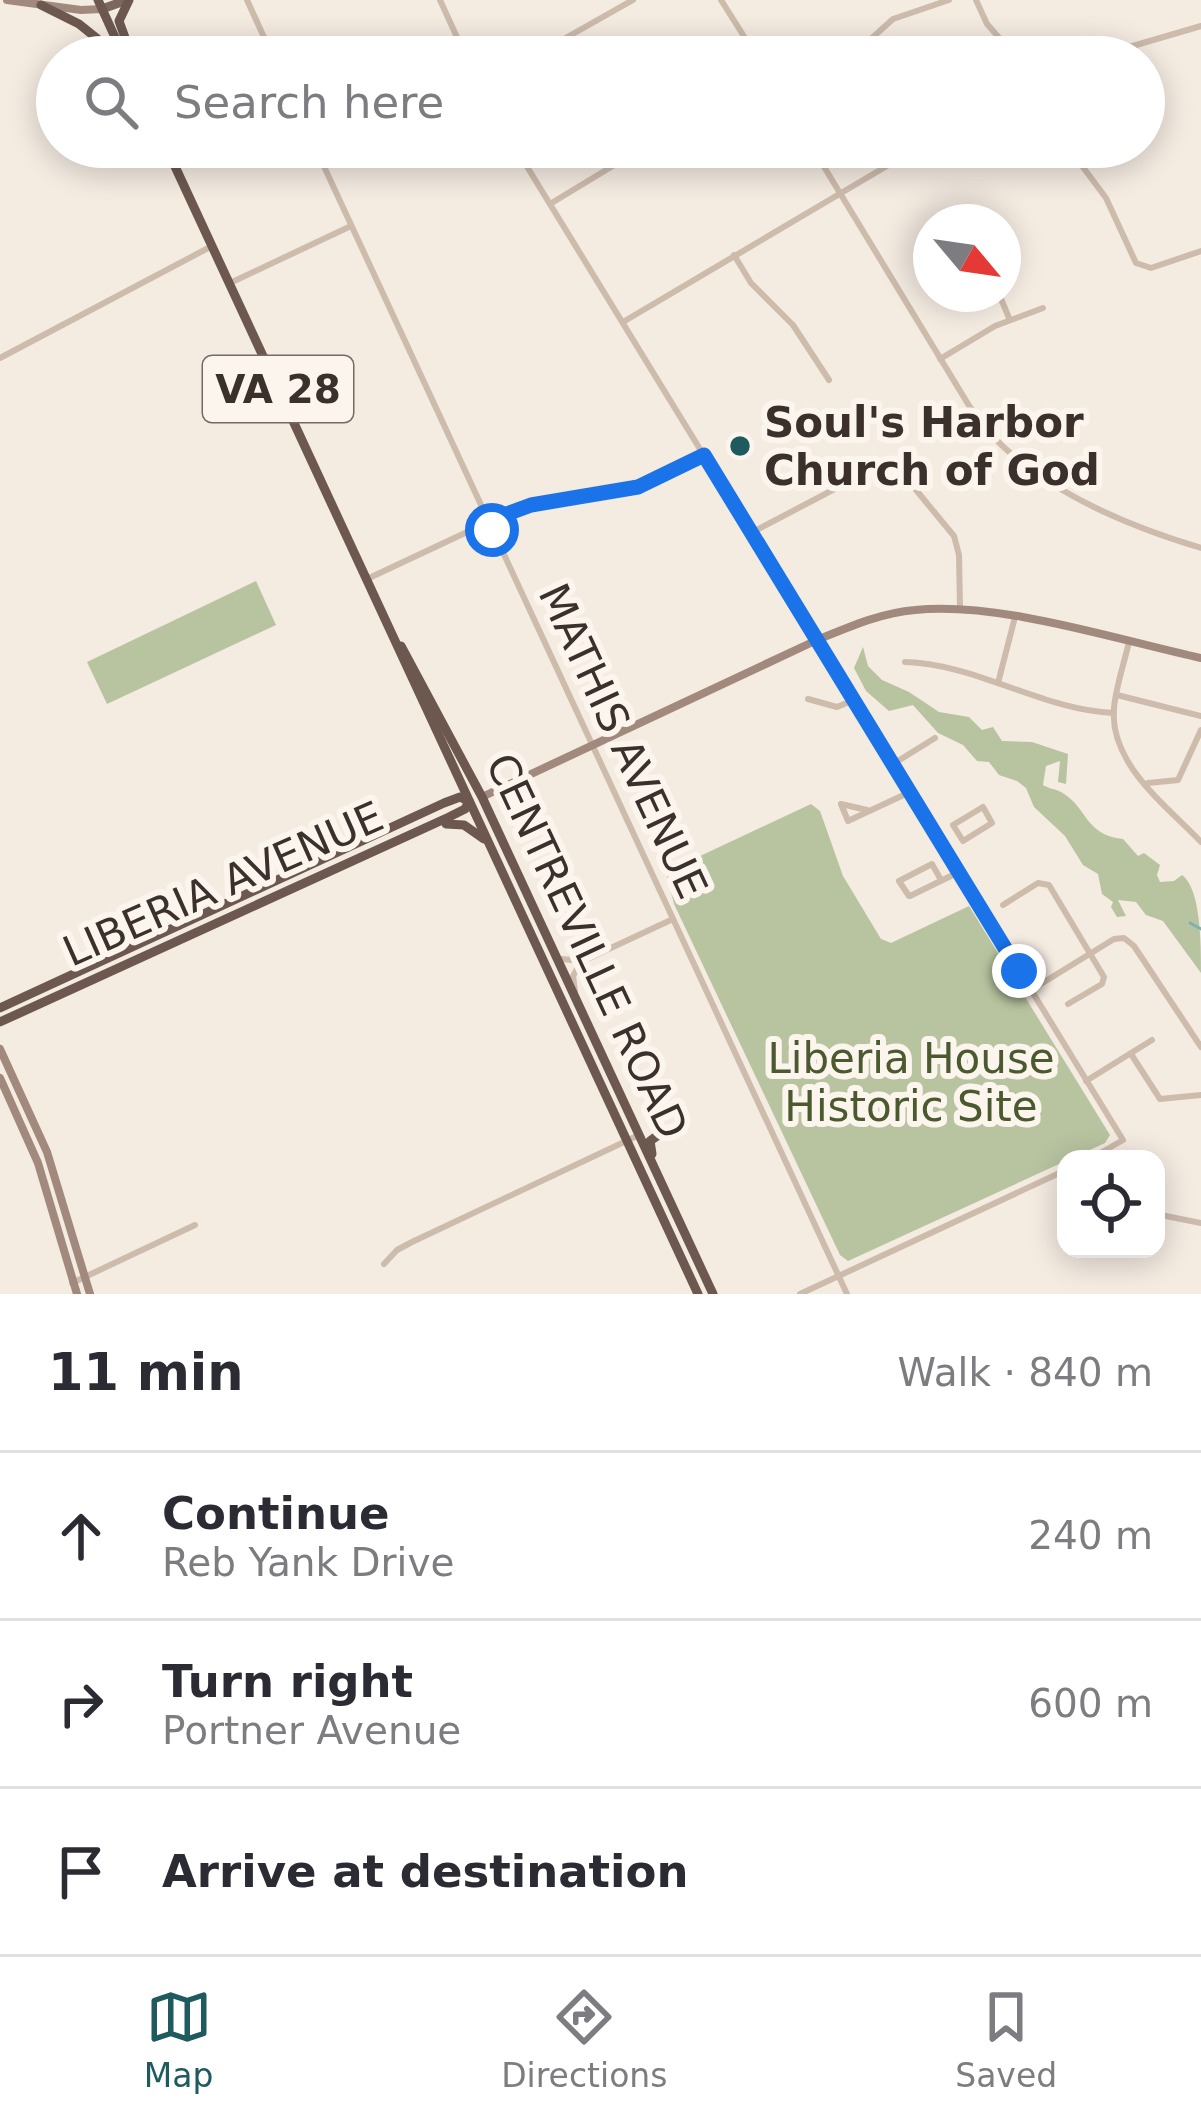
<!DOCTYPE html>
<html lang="en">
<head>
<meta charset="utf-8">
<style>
  :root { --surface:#fff; --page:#f2f2f3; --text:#2b2b33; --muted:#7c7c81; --line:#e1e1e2; --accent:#1f5a5e }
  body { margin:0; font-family:"DejaVu Sans",sans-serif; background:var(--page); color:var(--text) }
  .controls { position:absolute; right:36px; bottom:36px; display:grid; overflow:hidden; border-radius:24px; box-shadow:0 6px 30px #0003 }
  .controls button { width:108px; height:108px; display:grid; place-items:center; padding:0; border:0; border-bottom:3px solid var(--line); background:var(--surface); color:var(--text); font:60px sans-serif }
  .compass { position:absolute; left:913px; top:204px; width:108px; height:108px; border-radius:50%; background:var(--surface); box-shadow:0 6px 30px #0003; rotate:119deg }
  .stop { position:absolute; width:36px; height:36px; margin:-27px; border:9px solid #1a73e8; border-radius:50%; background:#fff }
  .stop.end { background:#1a73e8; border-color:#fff; box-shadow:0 3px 12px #0008 }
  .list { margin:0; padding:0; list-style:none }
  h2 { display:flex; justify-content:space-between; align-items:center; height:156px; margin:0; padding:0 48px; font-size:51px }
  h2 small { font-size:39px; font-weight:400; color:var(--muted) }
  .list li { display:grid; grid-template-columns:78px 1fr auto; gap:36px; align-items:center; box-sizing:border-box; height:168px; padding:0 48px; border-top:3px solid var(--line) }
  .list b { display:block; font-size:45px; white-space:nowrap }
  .list p { margin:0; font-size:39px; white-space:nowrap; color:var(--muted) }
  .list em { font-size:39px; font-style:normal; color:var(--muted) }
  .icon { flex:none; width:66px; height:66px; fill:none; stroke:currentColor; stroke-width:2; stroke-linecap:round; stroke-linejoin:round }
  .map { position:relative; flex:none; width:1201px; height:1294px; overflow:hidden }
  .search { position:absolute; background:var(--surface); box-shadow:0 6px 30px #0003; left:36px; right:36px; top:36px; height:132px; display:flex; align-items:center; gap:30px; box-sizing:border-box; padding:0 42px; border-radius:66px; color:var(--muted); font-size:45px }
  .sheet { height:660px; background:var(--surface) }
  nav { display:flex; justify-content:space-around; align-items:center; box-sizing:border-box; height:168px; border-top:3px solid var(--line); background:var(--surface); font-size:33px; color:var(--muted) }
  nav a { display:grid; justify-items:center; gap:6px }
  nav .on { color:var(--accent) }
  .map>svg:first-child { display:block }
  .green { fill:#b8c4a0 }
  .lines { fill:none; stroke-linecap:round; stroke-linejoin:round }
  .stream { stroke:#7fb0b2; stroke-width:3 }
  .minor { stroke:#cdbbac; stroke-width:6 }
  .tertiary { stroke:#cdbbac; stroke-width:6 }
  .secondary { stroke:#a18a7d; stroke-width:8 }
  .primary { stroke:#7d675c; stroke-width:9 }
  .trunk { stroke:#6c584f; stroke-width:9 }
  .route { stroke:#1a73e8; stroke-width:15 }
  .poi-dot { fill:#1f5a5e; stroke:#fbf5ee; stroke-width:4.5 }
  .labels { text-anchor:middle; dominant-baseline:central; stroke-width:12; stroke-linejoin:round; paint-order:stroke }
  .shield { fill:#fbf5ee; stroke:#756b66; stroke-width:3 }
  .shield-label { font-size:39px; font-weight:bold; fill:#3b302b }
  .poi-label { font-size:42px; font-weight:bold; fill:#3b302b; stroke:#fbf5ee; text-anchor:start }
  .street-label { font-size:42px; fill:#3b302b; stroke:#fbf5ee }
  .park-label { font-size:42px; fill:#4a5a2e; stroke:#fbf5ee }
</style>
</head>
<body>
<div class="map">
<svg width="1201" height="1294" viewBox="0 0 1201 1294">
  <rect width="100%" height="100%" fill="#f4ebe1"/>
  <g class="green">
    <path d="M256,581L276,625L107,704L87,662Z"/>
    <path d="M863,647L868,666L882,680L909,692L939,712L969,717L982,730L993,727L1002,741L1032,742L1068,754L1066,784L1058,782L1060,761L1046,766L1043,785C1049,789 1056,789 1061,792C1088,807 1084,835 1123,839L1138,856L1144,853L1160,865L1157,875L1160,882L1174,881L1182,875C1201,889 1201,944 1201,973L1163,921L1146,915L1136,902L1118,900L1126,916L1117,917L1111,907L1113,902L1102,894L1098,874L1083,865L1065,836L1034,807L1026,788L1017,781L999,775L989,762L977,761L963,745L938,733L913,705L889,711L866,691L854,668Z"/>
    <path d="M811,804L820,811L843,876L881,939L891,943L969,906L1110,1135L1105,1143L848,1261L840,1255L674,904L666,872Z"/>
  </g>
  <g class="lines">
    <path class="stream" d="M1190,923L1201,929"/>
    <g class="minor">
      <path d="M721,0L757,57"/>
      <path d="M976,0L987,24L1016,57"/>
      <path d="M872,38L893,19L949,0"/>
      <path d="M532,57L633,0"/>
      <path d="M1095,57L1201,26"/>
      <path d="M812,147L968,404C1015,480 1118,523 1201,548"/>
      <path d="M1068,147L1106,198L1136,263L1151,268L1201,251"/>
      <path d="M550,204L644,147"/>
      <path d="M734,255L751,283L793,325L829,380"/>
      <path d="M230,283L351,226"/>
      <path d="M999,294L1009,318"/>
      <path d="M623,322L919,147"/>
      <path d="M0,358L212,246"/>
      <path d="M940,359L995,326L1043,308"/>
      <path d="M751,533L886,462H893L954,536L959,555L960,608"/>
      <path d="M1129,642C1124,664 1116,686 1114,708C1109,764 1167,806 1201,842"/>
      <path d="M905,662C978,664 1041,710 1114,713"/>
      <path d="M998,683L1015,617"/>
      <path d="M1117,695L1201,716"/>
      <path d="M808,699L837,707L854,700"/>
      <path d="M893,764L935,738"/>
      <path d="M1148,783L1178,780L1201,730"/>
      <path d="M841,804L848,821L910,792"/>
      <path d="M841,804L867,810"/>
      <path d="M983,807L992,823L963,841L953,825Z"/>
      <path d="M941,880L932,864L899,881L909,896H910L959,872"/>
      <path d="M1003,905L1038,883L1049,885L1104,977L1102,984L1068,1004"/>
      <path d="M561,959L583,961L673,919"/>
      <path d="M1031,990L1114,939L1124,938L1134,946L1201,1047"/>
      <path d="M575,991L573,976L580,964"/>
      <path d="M1131,1054L1160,1099L1201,1095"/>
      <path d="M1086,1081L1152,1040"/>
      <path d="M1156,1214L1201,1223"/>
      <path d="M384,1264L397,1250L412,1242L639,1135"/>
      <path d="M72,1283L195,1225"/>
    </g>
    <g class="tertiary">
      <path d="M247,0L273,57"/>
      <path d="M440,0L466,57"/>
      <path d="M315,147L847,1294"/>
      <path d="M515,147L1123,1140L1090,1159"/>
      <path d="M367,579L514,510L638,487L704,455"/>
      <path d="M800,1294L1066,1170"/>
    </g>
    <g class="secondary">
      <path d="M7,0L81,10L102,9"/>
      <path d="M482,797L817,640C849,627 880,613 915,610C998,601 1118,640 1201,658"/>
      <path d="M0,1049L47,1152L90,1294"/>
      <path d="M0,1078L38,1163L77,1294"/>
    </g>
    <path class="primary" d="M102,9L127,0"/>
    <g class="trunk">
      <path d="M98,0L124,57"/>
      <path d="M129,0L119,21L132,57"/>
      <path d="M41,5L79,24L120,57"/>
      <path d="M166,147L698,1294"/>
      <path d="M401,646L482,797L713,1294"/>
      <path d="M446,824L464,825L484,839"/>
      <path d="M0,1008L444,803L460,797L466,800"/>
      <path d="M0,1022L449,817L465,809L469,801"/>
      <path d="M652,1154L650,1141L657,1136"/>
    </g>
  </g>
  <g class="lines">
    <path class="route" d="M492,530L488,521L531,505L638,487L704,455L1019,971"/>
  </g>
  <circle class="poi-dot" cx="740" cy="446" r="12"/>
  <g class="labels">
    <rect class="shield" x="203" y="356" width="150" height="66" rx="9"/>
    <g class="shield-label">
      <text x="278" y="389">VA 28</text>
    </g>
    <g class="poi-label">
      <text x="764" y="422">Soul's Harbor<tspan x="764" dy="48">Church of God</tspan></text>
    </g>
    <g class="street-label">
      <text transform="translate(623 741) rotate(65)">MATHIS AVENUE</text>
      <text transform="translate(223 884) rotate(-24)">LIBERIA AVENUE</text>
      <text transform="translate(587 946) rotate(65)">CENTREVILLE ROAD</text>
    </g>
    <g class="park-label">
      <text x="911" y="1058">Liberia House<tspan x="911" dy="48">Historic Site</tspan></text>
    </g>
  </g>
</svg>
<div class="controls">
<button><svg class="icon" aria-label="locate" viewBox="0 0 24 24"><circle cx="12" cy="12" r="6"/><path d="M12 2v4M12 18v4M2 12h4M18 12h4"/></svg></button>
</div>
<svg class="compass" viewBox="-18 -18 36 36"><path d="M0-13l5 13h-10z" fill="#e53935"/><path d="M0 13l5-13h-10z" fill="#7c7c81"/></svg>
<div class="stop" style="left:492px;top:530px"></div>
<div class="stop end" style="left:1019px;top:971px"></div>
<div class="search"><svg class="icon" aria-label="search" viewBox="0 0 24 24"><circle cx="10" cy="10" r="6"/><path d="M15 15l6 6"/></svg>Search here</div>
</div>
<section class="sheet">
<h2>11 min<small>Walk · 840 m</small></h2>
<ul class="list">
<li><svg class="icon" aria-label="ahead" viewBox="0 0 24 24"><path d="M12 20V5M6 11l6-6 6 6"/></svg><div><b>Continue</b><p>Reb Yank Drive</p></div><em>240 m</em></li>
<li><svg class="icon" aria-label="right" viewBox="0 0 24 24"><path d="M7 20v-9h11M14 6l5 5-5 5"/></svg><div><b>Turn right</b><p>Portner Avenue</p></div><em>600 m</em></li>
<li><svg class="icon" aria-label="arrive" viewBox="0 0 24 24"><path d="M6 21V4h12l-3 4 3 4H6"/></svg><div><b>Arrive at destination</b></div></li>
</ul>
</section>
<nav>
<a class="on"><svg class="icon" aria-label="map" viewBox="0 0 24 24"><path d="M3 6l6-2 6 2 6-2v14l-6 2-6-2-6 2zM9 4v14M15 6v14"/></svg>Map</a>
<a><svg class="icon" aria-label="directions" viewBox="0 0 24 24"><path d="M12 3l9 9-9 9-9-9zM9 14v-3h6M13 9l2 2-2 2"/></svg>Directions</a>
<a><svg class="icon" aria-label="saved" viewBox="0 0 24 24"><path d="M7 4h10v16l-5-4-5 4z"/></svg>Saved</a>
</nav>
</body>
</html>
